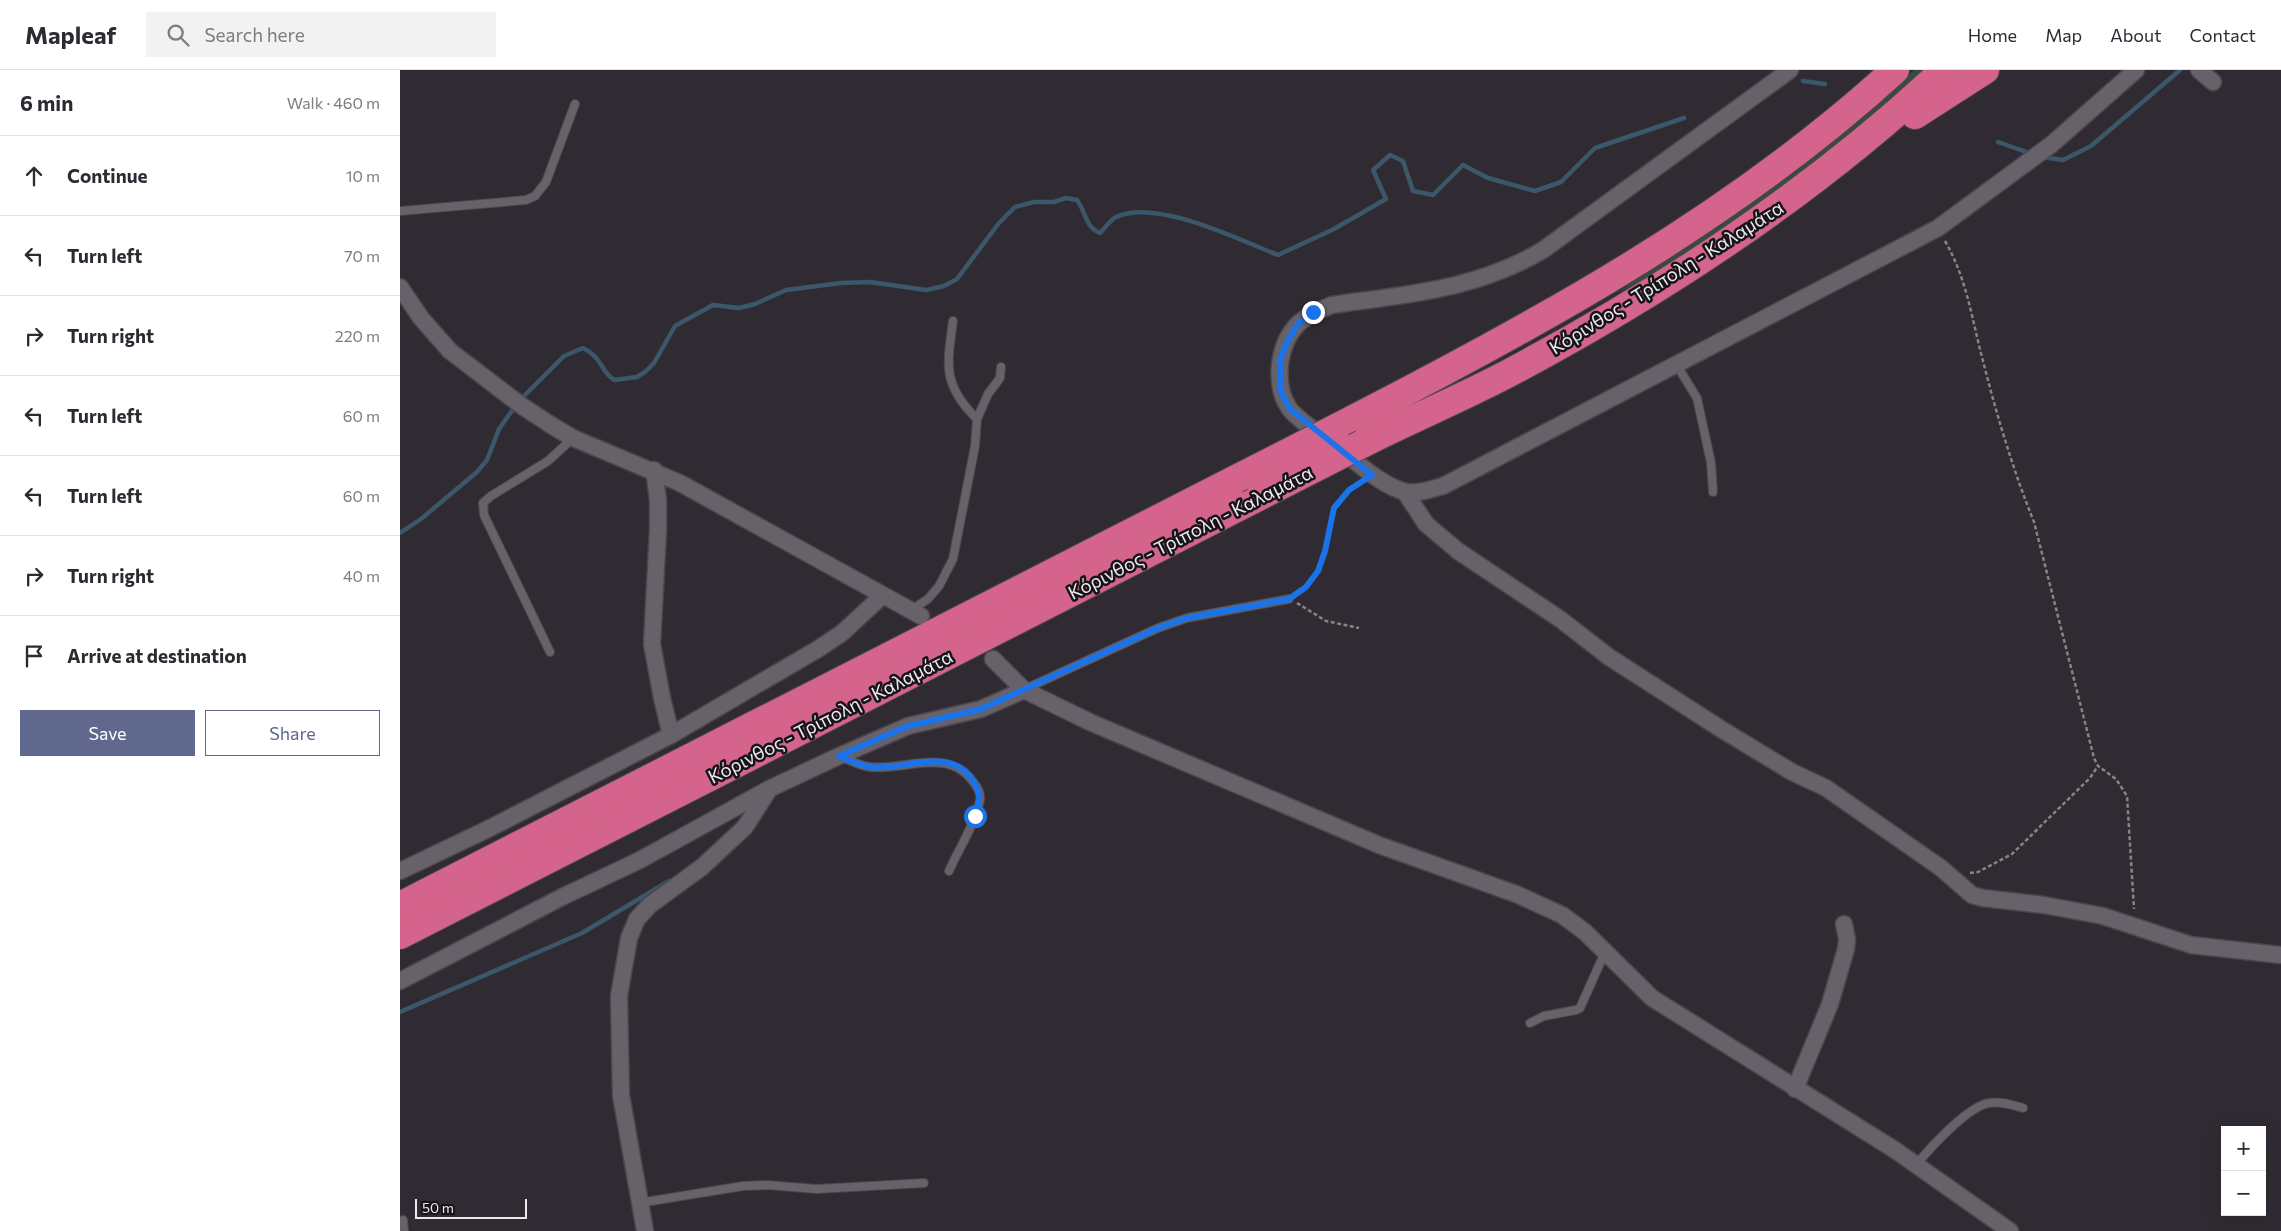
<!DOCTYPE html>
<html lang="en">
<head>
<meta charset="utf-8">
<style>
  :root { --surface:#fff; --page:#f2f2f3; --text:#2b2b33; --muted:#7c7c81; --line:#e1e1e2; --accent:#60688e }
  body { margin:0; font-family:Commissioner,sans-serif; background:var(--page); color:var(--text) }
  .controls { position:absolute; right:15px; bottom:15px; display:grid; overflow:hidden; border-radius:0px; box-shadow:0 5px 20px #0002 }
  .controls button { width:45px; height:45px; display:grid; place-items:center; padding:0; border:0; border-bottom:1px solid var(--line); background:var(--surface); color:var(--text); font:25px sans-serif }
  .scale { position:absolute; left:15px; bottom:12px; width:112px; box-sizing:border-box; padding-left:5px; border:2px solid #ece9ed; border-top:0; font-size:14px; line-height:18px; white-space:nowrap; color:#ece9ed; -webkit-text-stroke:4px #171418; paint-order:stroke }
  .stop { position:absolute; width:15px; height:15px; margin:-11px; border:4px solid #1a73e8; border-radius:50%; background:#fff }
  .stop.end { background:#1a73e8; border-color:#fff; box-shadow:0 1px 5px #0008 }
  .list { margin:0; padding:0; list-style:none }
  h2 { display:flex; justify-content:space-between; align-items:center; height:65px; margin:0; padding:0 20px; font-size:21px }
  h2 small { font-size:16px; font-weight:400; color:var(--muted) }
  .list li { display:grid; grid-template-columns:32px 1fr auto; gap:15px; align-items:center; box-sizing:border-box; height:80px; padding:0 20px; border-top:1px solid var(--line) }
  .list b { display:block; font-size:19px; white-space:nowrap }
  .list em { font-size:16px; font-style:normal; color:var(--muted) }
  .actions { display:flex; gap:10px; padding:15px 20px }
  .actions a { flex:1; padding:11px 0; border:1px solid var(--accent); border-radius:0px; text-align:center; font-size:18px; color:var(--accent) }
  .actions .main { background:var(--accent); color:#fff }
  .icon { flex:none; width:28px; height:28px; fill:none; stroke:currentColor; stroke-width:2; stroke-linecap:round; stroke-linejoin:round }
  .map { position:relative; flex:none; width:1881px; height:1161px; overflow:hidden }
  header { display:flex; align-items:center; gap:30px; box-sizing:border-box; height:70px; padding:0 25px; background:var(--surface); border-bottom:1px solid var(--line) }
  header strong { font-size:24px }
  nav { display:flex; gap:28px; margin-inline-start:auto; font-size:18px }
  .search { width:350px; height:45px; background:var(--page); display:flex; align-items:center; gap:12px; box-sizing:border-box; padding:0 18px; border-radius:0px; color:var(--muted); font-size:19px }
  main { display:flex }
  aside { flex:1; background:var(--surface) }
  .map>svg:first-child { display:block }
  .green { fill:#354e3b }
  .lines { fill:none; stroke-linecap:round; stroke-linejoin:round }
  .stream { stroke:#3b576a; stroke-width:4.5 }
  .service-casing { stroke:#4b464d; stroke-width:10 }
  .minor-casing { stroke:#4b464d; stroke-width:19 }
  .motorway-casing { stroke:#4b464d; stroke-width:30 }
  .path { stroke:#878388; stroke-width:2.5; stroke-dasharray:4 2.5; stroke-linecap:butt }
  .service { stroke:#676169; stroke-width:8 }
  .minor { stroke:#676169; stroke-width:16 }
  .motorway { stroke:#d4648b; stroke-width:28 }
  .motorway-bridge-casing { stroke:#4b464d; stroke-width:30; stroke-linecap:butt }
  .motorway-bridge { stroke:#d4648b; stroke-width:28 }
  .route { stroke:#1a73e8; stroke-width:6 }
  .labels { text-anchor:middle; dominant-baseline:central; stroke-width:5; stroke-linejoin:round; paint-order:stroke }
  .street-label { font-size:19px; fill:#ece9ed; stroke:#171418 }
</style>
</head>
<body>
<header>
<strong>Mapleaf</strong>
<div class="search"><svg class="icon" aria-label="search" viewBox="0 0 24 24"><circle cx="10" cy="10" r="6"/><path d="M15 15l6 6"/></svg>Search here</div>
<nav><a>Home</a><a>Map</a><a>About</a><a>Contact</a></nav>
</header>
<main>
<aside>
<h2>6 min<small>Walk · 460 m</small></h2>
<ul class="list">
<li><svg class="icon" aria-label="ahead" viewBox="0 0 24 24"><path d="M12 20V5M6 11l6-6 6 6"/></svg><div><b>Continue</b></div><em>10 m</em></li>
<li><svg class="icon" aria-label="left" viewBox="0 0 24 24"><path d="M17 20v-9H6M10 6l-5 5 5 5"/></svg><div><b>Turn left</b></div><em>70 m</em></li>
<li><svg class="icon" aria-label="right" viewBox="0 0 24 24"><path d="M7 20v-9h11M14 6l5 5-5 5"/></svg><div><b>Turn right</b></div><em>220 m</em></li>
<li><svg class="icon" aria-label="left" viewBox="0 0 24 24"><path d="M17 20v-9H6M10 6l-5 5 5 5"/></svg><div><b>Turn left</b></div><em>60 m</em></li>
<li><svg class="icon" aria-label="left" viewBox="0 0 24 24"><path d="M17 20v-9H6M10 6l-5 5 5 5"/></svg><div><b>Turn left</b></div><em>60 m</em></li>
<li><svg class="icon" aria-label="right" viewBox="0 0 24 24"><path d="M7 20v-9h11M14 6l5 5-5 5"/></svg><div><b>Turn right</b></div><em>40 m</em></li>
<li><svg class="icon" aria-label="arrive" viewBox="0 0 24 24"><path d="M6 21V4h12l-3 4 3 4H6"/></svg><div><b>Arrive at destination</b></div></li>
</ul>
<div class="actions"><a class="main">Save</a><a>Share</a></div>
</aside>
<div class="map">
<svg width="1881" height="1161" viewBox="0 0 1881 1161">
  <rect width="100%" height="100%" fill="#302b32"/>
  <path class="green" d="M1514,0H1526L1401,106L1262,200L1218,223L1258,193L1396,100Z"/>
  <g class="lines">
    <g class="stream">
      <path d="M1403,11L1425,14"/>
      <path d="M1598,72L1632,84"/>
      <path d="M1642,87L1663,90L1691,76L1780,0"/>
      <path d="M121,329L164,286L183,278C203,288 199,299 214,310L237,307L245,302L254,293L275,256L313,235L339,238L355,234L386,220L441,213L470,212L526,220L544,216L557,209L599,153L615,137L634,132H654L666,128L677,130C686,142 685,157 700,163C705,158 710,150 716,147C756,128 839,170 878,185L934,159L986,129L973,100L990,85L1003,91L1013,121L1033,125L1063,95L1088,108L1135,121L1161,112L1195,78L1284,48"/>
      <path d="M0,463L21,449L77,402L87,390L99,359L116,335"/>
      <path d="M0,942L182,863L269,811"/>
    </g>
    <defs>
      <g id="service">
        <path d="M0,141L126,130L135,126L146,112L175,34"/>
        <path d="M553,251C547,295 542,315 577,349"/>
        <path d="M1276,294L1297,328L1311,393L1313,422"/>
        <path d="M511,540L528,529L539,516L553,489L575,376L577,349L588,324L600,308L601,297"/>
        <path d="M150,582L84,445L83,433L91,426L148,391L173,368"/>
        <path d="M625,619L758,558L787,548L889,529"/>
        <path d="M441,687C450,690 460,696 470,697C505,701 549,676 574,713C578,718 581,724 580,730C575,755 559,778 549,801"/>
        <path d="M1130,953L1144,946L1176,940L1180,938L1205,882"/>
        <path d="M1516,1095C1530,1078 1568,1036 1589,1033C1600,1031 1612,1035 1623,1038"/>
        <path d="M239,1133L343,1116L367,1115L417,1119L524,1113"/>
        <path d="M3,1150L4,1161"/>
      </g>
      <g id="minor">
        <path d="M1390,0L1143,180C1076,220 1007,224 932,235C920,240 909,244 899,253C878,273 873,314 889,338C896,349 930,372 942,381C960,395 984,417 1006,422C1019,424 1031,419 1043,416L1538,158L1652,74L1736,0"/>
        <path d="M1799,0L1813,12"/>
        <path d="M0,217L21,248L50,281L122,336L151,355L173,368L280,413L521,546"/>
        <path d="M254,400L258,430V460L252,574L262,628L271,665"/>
        <path d="M1005,422L1026,454L1058,481L1160,549L1209,587L1321,659L1392,702L1426,718L1541,798L1572,825L1583,828L1644,835L1703,846L1791,875L1881,885"/>
        <path d="M593,589L624,620L692,653L979,775L1116,824L1162,845L1185,862L1252,928L1495,1080L1610,1161"/>
        <path d="M0,801L90,758L271,665L418,579L442,563L482,526"/>
        <path d="M0,911L162,827L240,790L369,719L439,686L508,656L581,639L624,620"/>
        <path d="M1395,1019L1430,934L1446,879L1447,869L1444,854"/>
        <path d="M245,1161L221,1025L219,926L229,868L237,849L250,835L302,797L345,757L368,721"/>
      </g>
      <g id="motorway">
        <path d="M1515,45L1585,0"/>
        <path d="M936,358C1133,257 1331,150 1495,0"/>
        <path d="M962,374C1011,349 1062,328 1111,302C1267,219 1415,121 1544,0"/>
        <path d="M0,836L836,409"/>
        <path d="M0,865L860,426"/>
      </g>
    </defs>
    <use href="#service" class="service-casing"/>
    <use href="#minor" class="minor-casing"/>
    <use href="#motorway" class="motorway-casing"/>
    <g class="path">
      <path d="M1545,171C1567,209 1572,250 1583,291C1597,346 1613,400 1634,452L1694,688L1698,696L1716,709L1727,726L1734,839"/>
      <path d="M898,523C930,500 922,470 934,439C938,428 949,420 958,414"/>
      <path d="M897,533L926,551L959,558"/>
      <path d="M1570,803L1578,802L1612,784L1690,708L1698,696"/>
    </g>
    <use href="#service" class="service"/>
    <use href="#minor" class="minor"/>
    <use href="#motorway" class="motorway"/>
    <defs>
      <g id="motorway-bridge">
        <path d="M836,409L936,358"/>
        <path d="M860,426L962,374"/>
      </g>
    </defs>
    <use href="#motorway-bridge" class="motorway-bridge-casing"/>
    <use href="#motorway-bridge" class="motorway-bridge"/>
  </g>
  <g class="lines">
    <path class="route" d="M575,746C580,731 582,723 572,709C548,675 501,702 469,697C459,695 448,690 439,686L508,656L581,639L758,558L787,548L889,529L906,517L918,501L925,481L934,438L949,420L972,405L890,339L881,322L880,290L887,272L898,254L913,242"/>
  </g>
  <g class="labels">
    <g class="street-label">
      <text transform="translate(1266 207) rotate(-32)">Κόρινθος - Τρίπολη - Καλαμάτα</text>
      <text transform="translate(790 462) rotate(-27)">Κόρινθος - Τρίπολη - Καλαμάτα</text>
      <text transform="translate(430 646) rotate(-27)">Κόρινθος - Τρίπολη - Καλαμάτα</text>
    </g>
  </g>
</svg>
<div class="controls">
<button>+</button>
<button>−</button>
</div>
<div class="scale">50 m</div>
<div class="stop" style="left:575px;top:746px"></div>
<div class="stop end" style="left:913px;top:242px"></div>
</div>
</main>
</body>
</html>
